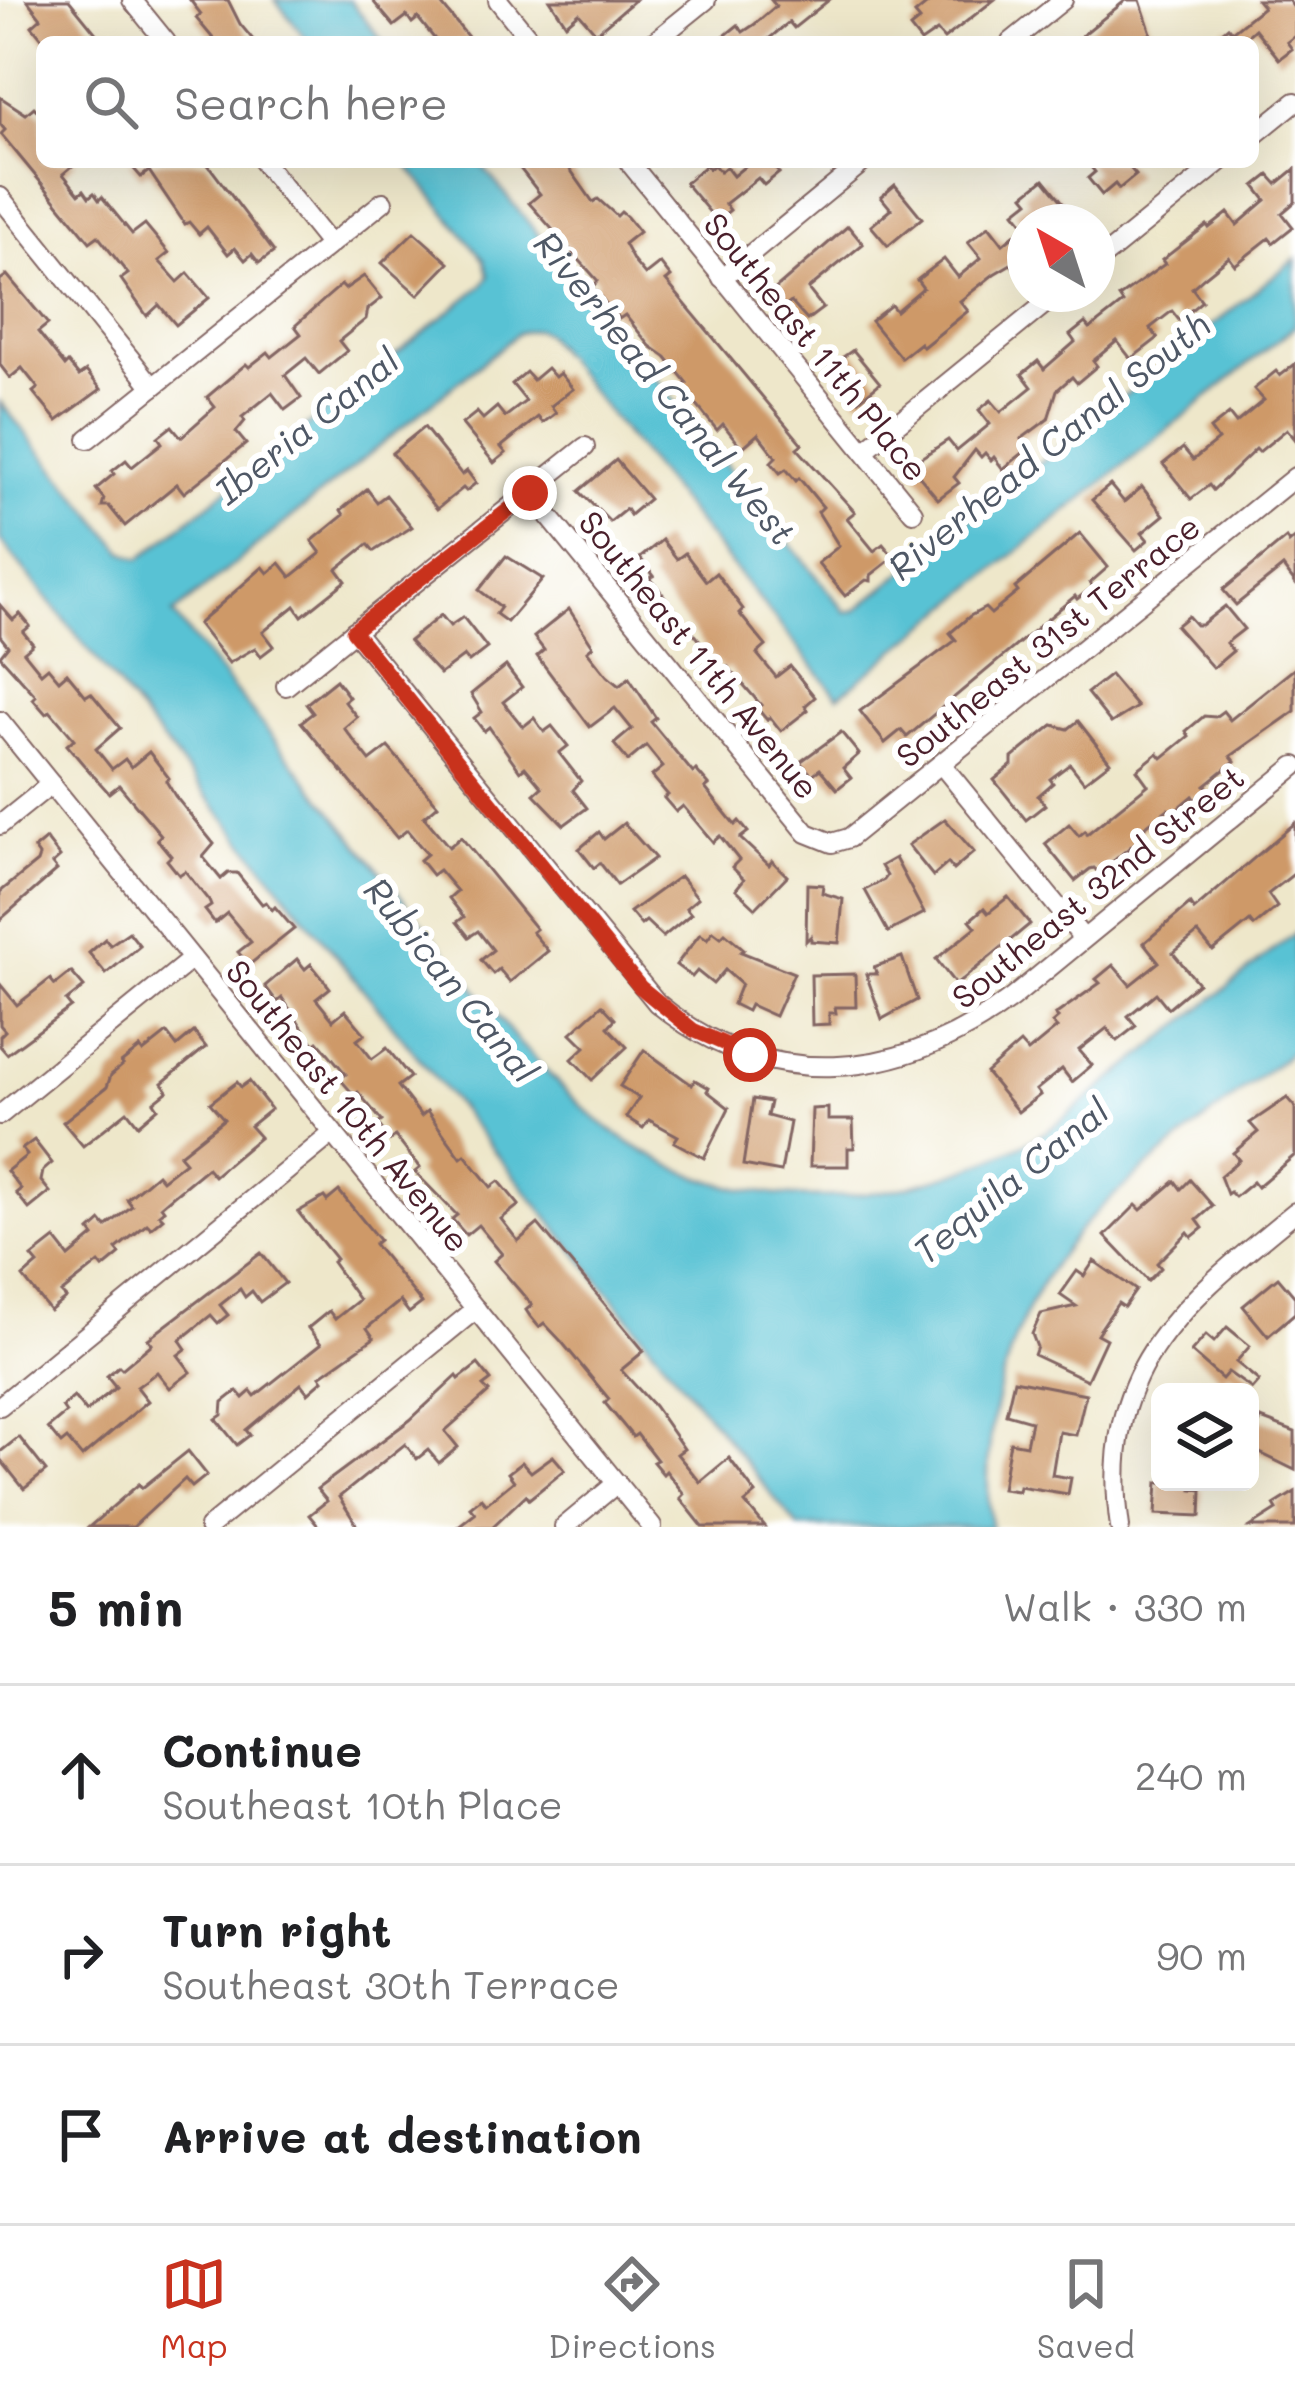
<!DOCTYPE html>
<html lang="en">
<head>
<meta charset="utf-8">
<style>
  :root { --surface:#fff; --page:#f2f2f2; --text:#202124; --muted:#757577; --line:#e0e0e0; --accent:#c8321e }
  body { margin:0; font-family:Mali,sans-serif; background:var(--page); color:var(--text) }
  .controls { position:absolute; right:36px; bottom:36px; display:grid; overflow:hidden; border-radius:18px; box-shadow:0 12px 48px #0002 }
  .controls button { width:108px; height:108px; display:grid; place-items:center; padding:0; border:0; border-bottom:3px solid var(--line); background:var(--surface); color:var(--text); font:60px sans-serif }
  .compass { position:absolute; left:1007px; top:204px; width:108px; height:108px; border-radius:50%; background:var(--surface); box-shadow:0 12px 48px #0002; rotate:321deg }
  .stop { position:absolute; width:36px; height:36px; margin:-27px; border:9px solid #c8321e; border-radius:50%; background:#fff }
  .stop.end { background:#c8321e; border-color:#fff; box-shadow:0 3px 12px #0008 }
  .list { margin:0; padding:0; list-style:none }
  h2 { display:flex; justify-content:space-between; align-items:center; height:156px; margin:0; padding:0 48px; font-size:51px }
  h2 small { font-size:39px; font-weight:400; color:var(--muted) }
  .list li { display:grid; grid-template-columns:78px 1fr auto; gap:36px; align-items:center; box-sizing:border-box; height:180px; padding:0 48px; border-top:3px solid var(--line) }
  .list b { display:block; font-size:45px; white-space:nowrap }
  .list p { margin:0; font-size:39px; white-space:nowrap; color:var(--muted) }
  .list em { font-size:39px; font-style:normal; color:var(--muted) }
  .icon { flex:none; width:66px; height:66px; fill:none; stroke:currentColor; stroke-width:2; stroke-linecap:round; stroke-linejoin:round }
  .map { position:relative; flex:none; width:1295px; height:1527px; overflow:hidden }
  .search { position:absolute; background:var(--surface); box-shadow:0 12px 48px #0002; left:36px; right:36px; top:36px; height:132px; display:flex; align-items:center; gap:30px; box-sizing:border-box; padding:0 42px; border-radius:18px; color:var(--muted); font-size:45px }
  .sheet { height:696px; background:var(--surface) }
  nav { display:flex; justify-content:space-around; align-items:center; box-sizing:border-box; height:168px; border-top:3px solid var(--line); background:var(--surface); font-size:33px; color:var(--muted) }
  nav a { display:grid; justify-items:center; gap:6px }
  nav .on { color:var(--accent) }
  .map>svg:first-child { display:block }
  .water { fill:#58c2d4; stroke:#517080; stroke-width:3 }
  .building { fill:#ce9967 }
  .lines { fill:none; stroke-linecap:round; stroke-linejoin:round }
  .street-casing { stroke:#836563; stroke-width:22 }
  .street { stroke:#fff; stroke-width:18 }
  .route { stroke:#c8321e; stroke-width:15 }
  .labels { text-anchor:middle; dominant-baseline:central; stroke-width:12; stroke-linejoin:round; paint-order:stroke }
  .street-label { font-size:33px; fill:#4a1f2b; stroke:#fff }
  .water-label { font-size:36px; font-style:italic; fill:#4f5866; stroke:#fff }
</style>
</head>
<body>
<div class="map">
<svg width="1295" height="1527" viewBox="0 0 1295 1527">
  <rect width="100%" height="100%" fill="#fff"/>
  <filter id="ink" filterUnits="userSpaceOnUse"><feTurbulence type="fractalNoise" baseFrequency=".00833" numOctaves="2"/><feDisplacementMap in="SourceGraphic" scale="24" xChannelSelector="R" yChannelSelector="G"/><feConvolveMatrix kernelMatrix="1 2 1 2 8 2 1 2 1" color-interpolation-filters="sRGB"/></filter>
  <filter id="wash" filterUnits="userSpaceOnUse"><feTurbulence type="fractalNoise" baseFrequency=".004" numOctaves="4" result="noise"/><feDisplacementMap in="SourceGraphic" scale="48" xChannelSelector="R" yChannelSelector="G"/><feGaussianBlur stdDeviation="2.7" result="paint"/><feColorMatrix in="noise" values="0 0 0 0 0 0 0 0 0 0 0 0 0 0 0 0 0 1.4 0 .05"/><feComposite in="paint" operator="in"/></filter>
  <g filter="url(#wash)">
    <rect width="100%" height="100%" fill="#eee7ca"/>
    <g class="water">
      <path d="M275,0H350L383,42H309Z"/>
      <path d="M405,162H479L846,612L856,610L1295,259V326L838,697L544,333L536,329L518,333L173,614L520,1044C546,1070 570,1098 599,1121C735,1228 906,1213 1049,1130L1295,933V1049C1233,1099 1168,1147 1109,1200C1021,1280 975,1411 991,1527H798L0,540V402L123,551L140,559L483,285L489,276L484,260Z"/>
    </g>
    <g id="blocks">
      <g class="building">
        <path d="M27,0H69L103,42H45L32,26L41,18Z"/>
        <path d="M190,0H228L240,24L255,42H216L196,18L201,14Z"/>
        <path d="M372,0H438L472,42H437L418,18L412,23L407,16L394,26Z"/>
        <path d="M550,0H635L596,33L579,13L566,24Z"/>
        <path d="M771,0H829L794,28L789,22L765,42H717L738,25L743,32L755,24L776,6Z"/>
        <path d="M932,0H994L944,39L937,31L921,42L910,28L920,20L915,14Z"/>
        <path d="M1126,0H1140L1151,33L1140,42H1074Z"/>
        <path d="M1257,0H1288L1295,9V36L1287,42L1292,49L1279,59L1255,29L1240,42H1210L1228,27L1232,32L1263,7Z"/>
        <path d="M0,97L26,114L34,107L42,116V162H77L63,174L79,194L84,190L89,197L94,193L99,200L102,197L132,234L145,224L169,253L159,261L178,282L188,273L209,298L176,325L159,305L147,316L121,279L128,274L98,236L90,242L1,134L5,130L0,124Z"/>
        <path d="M128,162H206L274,252L259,263L252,254L245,260L235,248L228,254L207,227L199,234L189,222L185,224L149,171L141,177Z"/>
        <path d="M515,162H565L593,202L598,199L617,216L621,212L627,217L639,232L624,244L634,262L645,275L660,263L671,277L666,281L802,444L797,448L855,512L847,518L874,551L883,544L894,557L871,575V581L866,580L845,596L818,563L839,546L818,512L823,507L799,478L796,481L786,469L780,473L771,462L776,457L758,434L742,448L723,424L717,430L682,387L687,383L666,357L650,346L625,315L619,319L592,287L598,281L529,203L540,194Z"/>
        <path d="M750,162H770L779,173L764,185L758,178L725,204L730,210L717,221L685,183L706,165L709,169L714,165L720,172L726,167L733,176Z"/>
        <path d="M1087,162H1125L1136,175L1119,189L1115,184L1102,195L1088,178L1095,172Z"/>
        <path d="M1295,169V202L1282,213L1293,227L1273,243L1269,238L1235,265L1229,257L1203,278L1192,288L1202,301L1179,320L1172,311L1150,328L1158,338L1131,359L1117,341L1093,361L1097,366L1077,383L1072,377L1057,390L1048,419L1021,439L1028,449L1003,469L994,457L991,460L985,453L981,457L975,450L954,477L959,483L938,499L910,465L948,440L957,451L990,424L979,410L991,400L1001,412L1032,387L1022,374L1038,361L1044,369L1075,342L1070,335L1085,323L1090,329L1123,303L1119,297L1165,264L1162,260L1207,225L1209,228L1228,213L1237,225L1266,200L1255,186L1269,175L1277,184Z"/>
        <path d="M1044,179L1079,222H1023L1015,212L1029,201L1024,195Z"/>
        <path d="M895,185L922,218L888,246L871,226L891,209L881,197Z"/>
        <path d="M848,226L863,244L808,289L823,308L807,320L791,302L785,307L772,292Z"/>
        <path d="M989,226L1003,244L1025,226V265L1017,272L1011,264L994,274L960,301L968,311L923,347L920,343L901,358L871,321L891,305L896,311L923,288L917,280L944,259L958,277L981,258L968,242Z"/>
        <path d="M414,232L449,263L418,295L382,263Z"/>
        <path d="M7,275L48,324L38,332L65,366L68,363L79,376L86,371L101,389L57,421L33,392L38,388L22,368L10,378L0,365V280Z"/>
        <path d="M364,276L382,298L368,309L366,319L339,341L347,351L319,374L306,358L285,375L301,398L285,410L272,393L242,417L245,421L236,432L246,444L184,493L177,484L125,526L109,506H102L104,499L96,489L114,474L112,471L126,460L132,467L162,443L158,437L172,426L181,437L215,407L207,397L246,364L249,367L268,352L272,357L301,334L295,326L325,299L341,285L345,289Z"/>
        <path d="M853,350L880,383L859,400L833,364Z"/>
        <path d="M1295,364V439L1287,429L1259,452L1256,449L1213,490L1209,485L1191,499L1163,464L1183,448L1193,460L1218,440L1210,429L1229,414L1236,423L1264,400L1254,389L1276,371L1280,376Z"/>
        <path d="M547,368L555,377L560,373L573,389L551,406L556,413L543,423L538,417L501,447L506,453L494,463L462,424L477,412L483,419L497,407L505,417L526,401L512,384L526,372L533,380Z"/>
        <path d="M424,427L462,475L467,471L476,483L466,491L463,488L437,509L392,453Z"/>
        <path d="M616,460L649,499L630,515L626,509L610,522L579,491Z"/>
        <path d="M1110,485L1124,502L1142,487L1164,515L1142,533L1148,540L1136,550L1092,500Z"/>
        <path d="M367,489L377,502L386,495L412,527L374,551L368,544L337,569L346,581L302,616L295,606L263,632L274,646L261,656L255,648L229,663L198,624L263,567L268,573L280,563L291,577L321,553L312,541L344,515L341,510Z"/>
        <path d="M1080,533L1108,567L1090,583L1093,587L1077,599L1075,596L907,737L901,730L885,743L860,711L956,640L950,633L970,616L985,608L991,614L1018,592L1015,588Z"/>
        <path d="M1286,538L1289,543L1295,538V583L1283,567L1236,605L1223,590Z"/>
        <path d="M662,540L677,559L685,553L706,581L716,573L743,609L739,613L766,646L757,654L776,677L790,666L815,697L805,706L808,710L781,731L770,717L767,720L757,708L761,705L728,667L724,671L650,578L654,576L640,558Z"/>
        <path d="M506,556L543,579L507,622L496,614L501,607L479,590Z"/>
        <path d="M0,605L13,620L20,614L30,626L23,632L33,644L24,652L41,673L48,667L59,680L67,673L86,696L91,693L120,728L96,749L112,769L125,759L131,767L149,752L169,778L166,781L175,796L214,844L203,857L221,879L228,873H237L262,904L266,902L272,910L275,907L294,929L249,965L238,952L251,942L227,913L215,923L205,910L211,906L209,901L185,871L179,875L167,860L171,856L157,839L161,835L119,785L109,793L83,764L67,745L74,739L50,711L46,714L33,699L36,696L0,656L8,646L0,636Z"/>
        <path d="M1225,606L1244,629L1226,643L1233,651L1213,668L1176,626L1188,616L1196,625H1201Z"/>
        <path d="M569,609L593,646L587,651L607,676L619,686L629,678L656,718L651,722L693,773L696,770L709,785L705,788L735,825L739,821L748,832L740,838L769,865L772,861L787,876L756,908L736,889L744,879L732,867L739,860L720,836L713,842L683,806L676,812L664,798L668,795L652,776L663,767L646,746L628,761L614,744L632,729L615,708L590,727L537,656L544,650L534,637Z"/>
        <path d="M441,615L450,626L463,617L487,648L469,662L464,656L440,674L409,641Z"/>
        <path d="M506,666L522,687L503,702L523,727L534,718L544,732L552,726L568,746L559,753L581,781L573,790L587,808L564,825L534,794L542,787L525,767L520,771L489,727L484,731L474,718L482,712L471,694Z"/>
        <path d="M1295,668V711L1231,756L1235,761L1205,785L1209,789L1196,800L1193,796L1174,812L1168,809L1137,833L1141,838L1099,873L1094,868L1090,869L1075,881L1045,844L1069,824L1079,836L1085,831L1087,834L1148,785L1137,770L1158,753L1162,758L1189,736L1186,731L1204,716L1215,717L1223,711L1230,720Z"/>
        <path d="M1110,675L1137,707L1111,723L1087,693Z"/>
        <path d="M336,680L349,697L344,701L357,717L344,728L370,761L388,747L438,805L424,817L449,847L461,837L536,929L532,932L548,951L510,982L499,969L493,974L481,960L493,950L478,931L469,937L457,922L464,917L449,898L457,891L439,870L432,875L420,860L427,854L407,830L397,838L301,722L313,713L306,704Z"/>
        <path d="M1078,721L1110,762L1084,782L1070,764L1050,779L1053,783L1038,796L1045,805L1026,820L994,780L1012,765V758L1053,725L1068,729Z"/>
        <path d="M841,732L859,754L843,768L851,778L837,789L820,769L812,775L800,762Z"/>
        <path d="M945,819L974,852L953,870L948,863L933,876L908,845Z"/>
        <path d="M624,823L655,858L617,885L600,863L594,868L579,849L599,832L604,839Z"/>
        <path d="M1295,823V873L1268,894L1277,907L1254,926L1250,921L1213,951L1198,933L1173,953L1198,983L1168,1008L1156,993L1128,1016L1136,1026L1117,1041L1107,1028L1079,1050L1092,1065L1072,1082L1062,1069L1036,1090L1040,1095L1018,1112L986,1073L1020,1043L1028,1052L1057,1028L1052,1023L1058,1018L1055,1015L1100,983L1096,979L1113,965L1130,985L1159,962L1144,943L1190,904L1194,910Z"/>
        <path d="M46,839L60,857L52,864L57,870L0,920V892L37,862L39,856L34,849Z"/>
        <path d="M895,858L924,913L888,932L865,890L884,880L887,876L881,866Z"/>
        <path d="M680,876L698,898L686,908L691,914L663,937L646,921L641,925L630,912Z"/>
        <path d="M807,884L823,885L822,893L843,899L839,943L811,941V936L806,941Z"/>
        <path d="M1008,897L1030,924L956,985L936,959L976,927L970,920L984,908L988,913Z"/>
        <path d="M713,931L721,937L725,933L744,949L741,952L794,973L775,1016L750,1005L747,1011L733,1004L741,984L725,970L713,984L697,971L692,977L676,965L700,934L707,939Z"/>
        <path d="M129,932L140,946L106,974L89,953L105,939L110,945Z"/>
        <path d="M902,957L917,1000L882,1019L866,974H877L874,967Z"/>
        <path d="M297,959L305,969L311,964L330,988L316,999L333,1020L345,1010L365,1034L357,1040L372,1059L387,1048L410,1077L398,1086L421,1116L427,1111L461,1158L465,1155L491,1187L499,1181L519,1205L501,1219L518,1241L538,1224L644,1351L621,1370L654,1406L684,1449L677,1454L700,1482L729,1458L756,1494L745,1503L765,1527H703L680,1498L684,1494L666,1471L663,1474L653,1462L657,1460L637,1434L633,1437L605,1403L609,1399L561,1341L544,1323L539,1327L530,1316L526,1310L532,1305L494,1261L502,1254L478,1225L466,1235L452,1219L457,1215L415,1172L420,1168L395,1136L390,1140L378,1124L382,1121L358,1092L354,1095L340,1079L346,1074L318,1041L314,1044L282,998L277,1002L265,986Z"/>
        <path d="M71,972L84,987L66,1001L71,1007L7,1054L0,1046V1036L5,1031L0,1025V984L17,1005L50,979L55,985Z"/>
        <path d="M855,974L856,1007H835L836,1013H829V1024L812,1025L811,975Z"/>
        <path d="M602,1005L615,1019L608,1027L627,1047L592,1080L572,1059L585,1047L571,1033Z"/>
        <path d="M194,1032L206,1047L162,1083L168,1091L154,1102L158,1108L138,1125L127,1111L83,1146L63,1122L107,1087L111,1075L123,1065L121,1063L140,1048L143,1052L167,1033L177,1046Z"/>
        <path d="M644,1050L692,1085L695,1080L709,1088L707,1091L729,1108L704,1158L674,1142L678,1136L649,1120L643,1128L626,1117L639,1098L620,1086Z"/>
        <path d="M249,1081L271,1109L250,1126L260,1137L214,1176L207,1168L174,1195L161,1206L164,1210L159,1214L163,1218L151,1228L147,1224L116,1249L120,1254L103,1268L99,1263L61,1293L66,1298L50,1311L23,1277L38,1264L32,1257L55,1239L69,1257L94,1236L90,1231L101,1221L106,1227L132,1206L127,1199L157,1174L162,1180L185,1162L179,1155L224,1119L210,1103L237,1082L241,1087Z"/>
        <path d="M1287,1098L1295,1107V1155L1257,1187L1253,1182L1235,1197L1230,1192L1227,1194L1220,1176L1239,1160L1233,1153L1258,1132L1250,1123Z"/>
        <path d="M753,1099L770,1102L767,1116L790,1122L781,1172L743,1165Z"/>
        <path d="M828,1108V1120H853L854,1148H848V1166H810L812,1109Z"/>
        <path d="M34,1140L52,1163L43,1171L41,1181L50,1192L29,1209L16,1193L21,1189L7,1171L27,1155L22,1149Z"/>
        <path d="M1190,1180L1213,1206L1197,1220L1203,1228L1192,1237L1188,1232L1157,1263L1161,1268L1148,1281L1105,1236L1136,1205L1141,1210L1175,1181L1181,1189Z"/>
        <path d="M339,1191L379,1240L374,1244L422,1303L409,1313L400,1301L367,1328L374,1338L320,1376L323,1380L308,1393L301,1384L246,1430L250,1435L237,1445L216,1419L222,1415L223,1402L237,1391L243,1398L251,1391L255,1396L321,1344L308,1328L329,1311L335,1319L359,1300L332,1262L336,1259L298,1212L324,1197L327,1201Z"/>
        <path d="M261,1253L285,1283L260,1302L252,1291L245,1297L240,1289L220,1305L228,1315L218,1323L211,1315L180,1340L186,1349L178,1355L191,1372L170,1388L157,1372L137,1387L148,1401L82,1457L67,1439L61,1444L48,1428L66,1413L62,1407L74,1397L86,1412L116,1387L107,1376L119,1366L122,1369L152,1344L148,1339Z"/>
        <path d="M1094,1261L1136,1290L1124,1307L1118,1303L1097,1334L1106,1339L1087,1380L1034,1355L1037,1347L1032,1334L1041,1314L1076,1306L1060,1295L1077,1271L1084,1276Z"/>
        <path d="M1278,1277L1295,1297V1313L1268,1336L1243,1306Z"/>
        <path d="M1227,1327L1250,1346L1236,1362L1259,1381L1252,1389L1228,1372L1222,1379L1191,1352L1206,1335L1214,1342Z"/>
        <path d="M478,1364L491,1380L483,1386L489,1392L445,1431L458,1447L439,1463L428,1450L417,1459L405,1444L339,1497L358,1527H319L309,1515L327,1501L317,1489L410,1420L457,1376L459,1379Z"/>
        <path d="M1014,1380L1086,1394L1076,1435L1059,1432L1052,1475L1071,1478L1068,1494L1019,1486L1018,1491L1002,1489L1010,1442L1026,1445L1031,1421L1006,1414Z"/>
        <path d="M1261,1419L1295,1432V1470L1250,1448Z"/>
        <path d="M19,1437L46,1471L24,1489L0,1459V1452Z"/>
        <path d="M188,1451L207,1475L192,1487L185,1479L133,1527H89L139,1484L142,1488Z"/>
        <path d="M553,1456L565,1470L529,1499L526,1495L492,1527H457L475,1513L470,1507L481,1498L486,1504L514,1481L508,1473L522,1462L531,1472Z"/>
        <path d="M1158,1482H1193L1192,1489L1202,1490L1201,1516L1156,1514Z"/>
        <path d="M1295,1492V1527H1250L1277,1510L1274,1505Z"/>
      </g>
    </g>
  </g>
  <g filter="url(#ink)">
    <use href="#blocks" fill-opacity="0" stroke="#836563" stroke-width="3"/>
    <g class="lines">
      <defs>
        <g id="street">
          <path d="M132,0L166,42"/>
          <path d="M498,0L532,42"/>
          <path d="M654,42L706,0"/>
          <path d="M1011,42L1063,0"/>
          <path d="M1253,136L1295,102"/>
          <path d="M263,162L329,244"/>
          <path d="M629,162L913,512"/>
          <path d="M0,197L153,387"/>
          <path d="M1097,262L1220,162"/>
          <path d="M722,278L863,162"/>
          <path d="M88,439L383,202"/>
          <path d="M864,451L1057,294"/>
          <path d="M530,493L807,833L832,843L849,838L1295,477"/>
          <path d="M354,631L657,1003C768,1095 902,1081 1012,998L1295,766"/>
          <path d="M286,686L585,447"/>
          <path d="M0,721L652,1527"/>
          <path d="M942,765L1083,938"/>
          <path d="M0,825L51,784"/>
          <path d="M0,1115L192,959"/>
          <path d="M0,1406L333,1133"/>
          <path d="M209,1527L476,1309"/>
          <path d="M564,1527L617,1483"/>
          <path d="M1120,1527C1097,1367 1184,1303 1295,1212"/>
        </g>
      </defs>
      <use href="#street" class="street-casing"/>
      <use href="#street" class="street"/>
    </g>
  </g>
  <g class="lines" filter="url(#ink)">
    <path class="route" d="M530,493L353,631L640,987L693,1030L750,1055"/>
  </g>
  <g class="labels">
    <g class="street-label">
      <text transform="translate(817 346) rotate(51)">Southeast 11th Place</text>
      <text transform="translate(1047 640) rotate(-39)">Southeast 31st Terrace</text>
      <text transform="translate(700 654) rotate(51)">Southeast 11th Avenue</text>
      <text transform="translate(1097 886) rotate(-39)">Southeast 32nd Street</text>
      <text transform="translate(349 1105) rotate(51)">Southeast 10th Avenue</text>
    </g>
    <g class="water-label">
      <text transform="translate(666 387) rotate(51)">Riverhead Canal West</text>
      <text transform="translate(306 425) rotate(-39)">Iberia Canal</text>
      <text transform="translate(1048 445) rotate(-39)">Riverhead Canal South</text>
      <text transform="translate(452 979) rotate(51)">Rubican Canal</text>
      <text transform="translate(1010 1180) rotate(-39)">Tequila Canal</text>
    </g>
  </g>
</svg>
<div class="controls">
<button><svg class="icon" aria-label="layers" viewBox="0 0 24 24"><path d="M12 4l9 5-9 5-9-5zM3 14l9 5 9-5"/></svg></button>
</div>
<svg class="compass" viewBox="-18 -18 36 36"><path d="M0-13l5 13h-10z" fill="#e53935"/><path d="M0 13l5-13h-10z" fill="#757577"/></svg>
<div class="stop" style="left:750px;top:1055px"></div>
<div class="stop end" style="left:530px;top:493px"></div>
<div class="search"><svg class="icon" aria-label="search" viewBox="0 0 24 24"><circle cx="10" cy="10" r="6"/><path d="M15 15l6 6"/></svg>Search here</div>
</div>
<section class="sheet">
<h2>5 min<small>Walk · 330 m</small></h2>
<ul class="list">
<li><svg class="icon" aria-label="ahead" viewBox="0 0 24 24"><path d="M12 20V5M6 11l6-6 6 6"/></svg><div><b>Continue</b><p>Southeast 10th Place</p></div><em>240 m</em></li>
<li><svg class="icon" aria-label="right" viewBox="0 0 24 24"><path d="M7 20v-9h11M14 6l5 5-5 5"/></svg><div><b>Turn right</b><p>Southeast 30th Terrace</p></div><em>90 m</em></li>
<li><svg class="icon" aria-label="arrive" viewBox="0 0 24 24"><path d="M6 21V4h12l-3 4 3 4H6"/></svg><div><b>Arrive at destination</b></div></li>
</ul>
</section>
<nav>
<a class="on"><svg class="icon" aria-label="map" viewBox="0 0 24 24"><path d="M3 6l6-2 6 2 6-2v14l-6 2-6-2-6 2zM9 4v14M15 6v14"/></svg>Map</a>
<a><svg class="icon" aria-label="directions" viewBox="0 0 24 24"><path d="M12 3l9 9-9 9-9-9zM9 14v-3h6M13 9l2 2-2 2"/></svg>Directions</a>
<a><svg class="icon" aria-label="saved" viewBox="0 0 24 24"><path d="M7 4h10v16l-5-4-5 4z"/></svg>Saved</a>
</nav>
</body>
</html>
